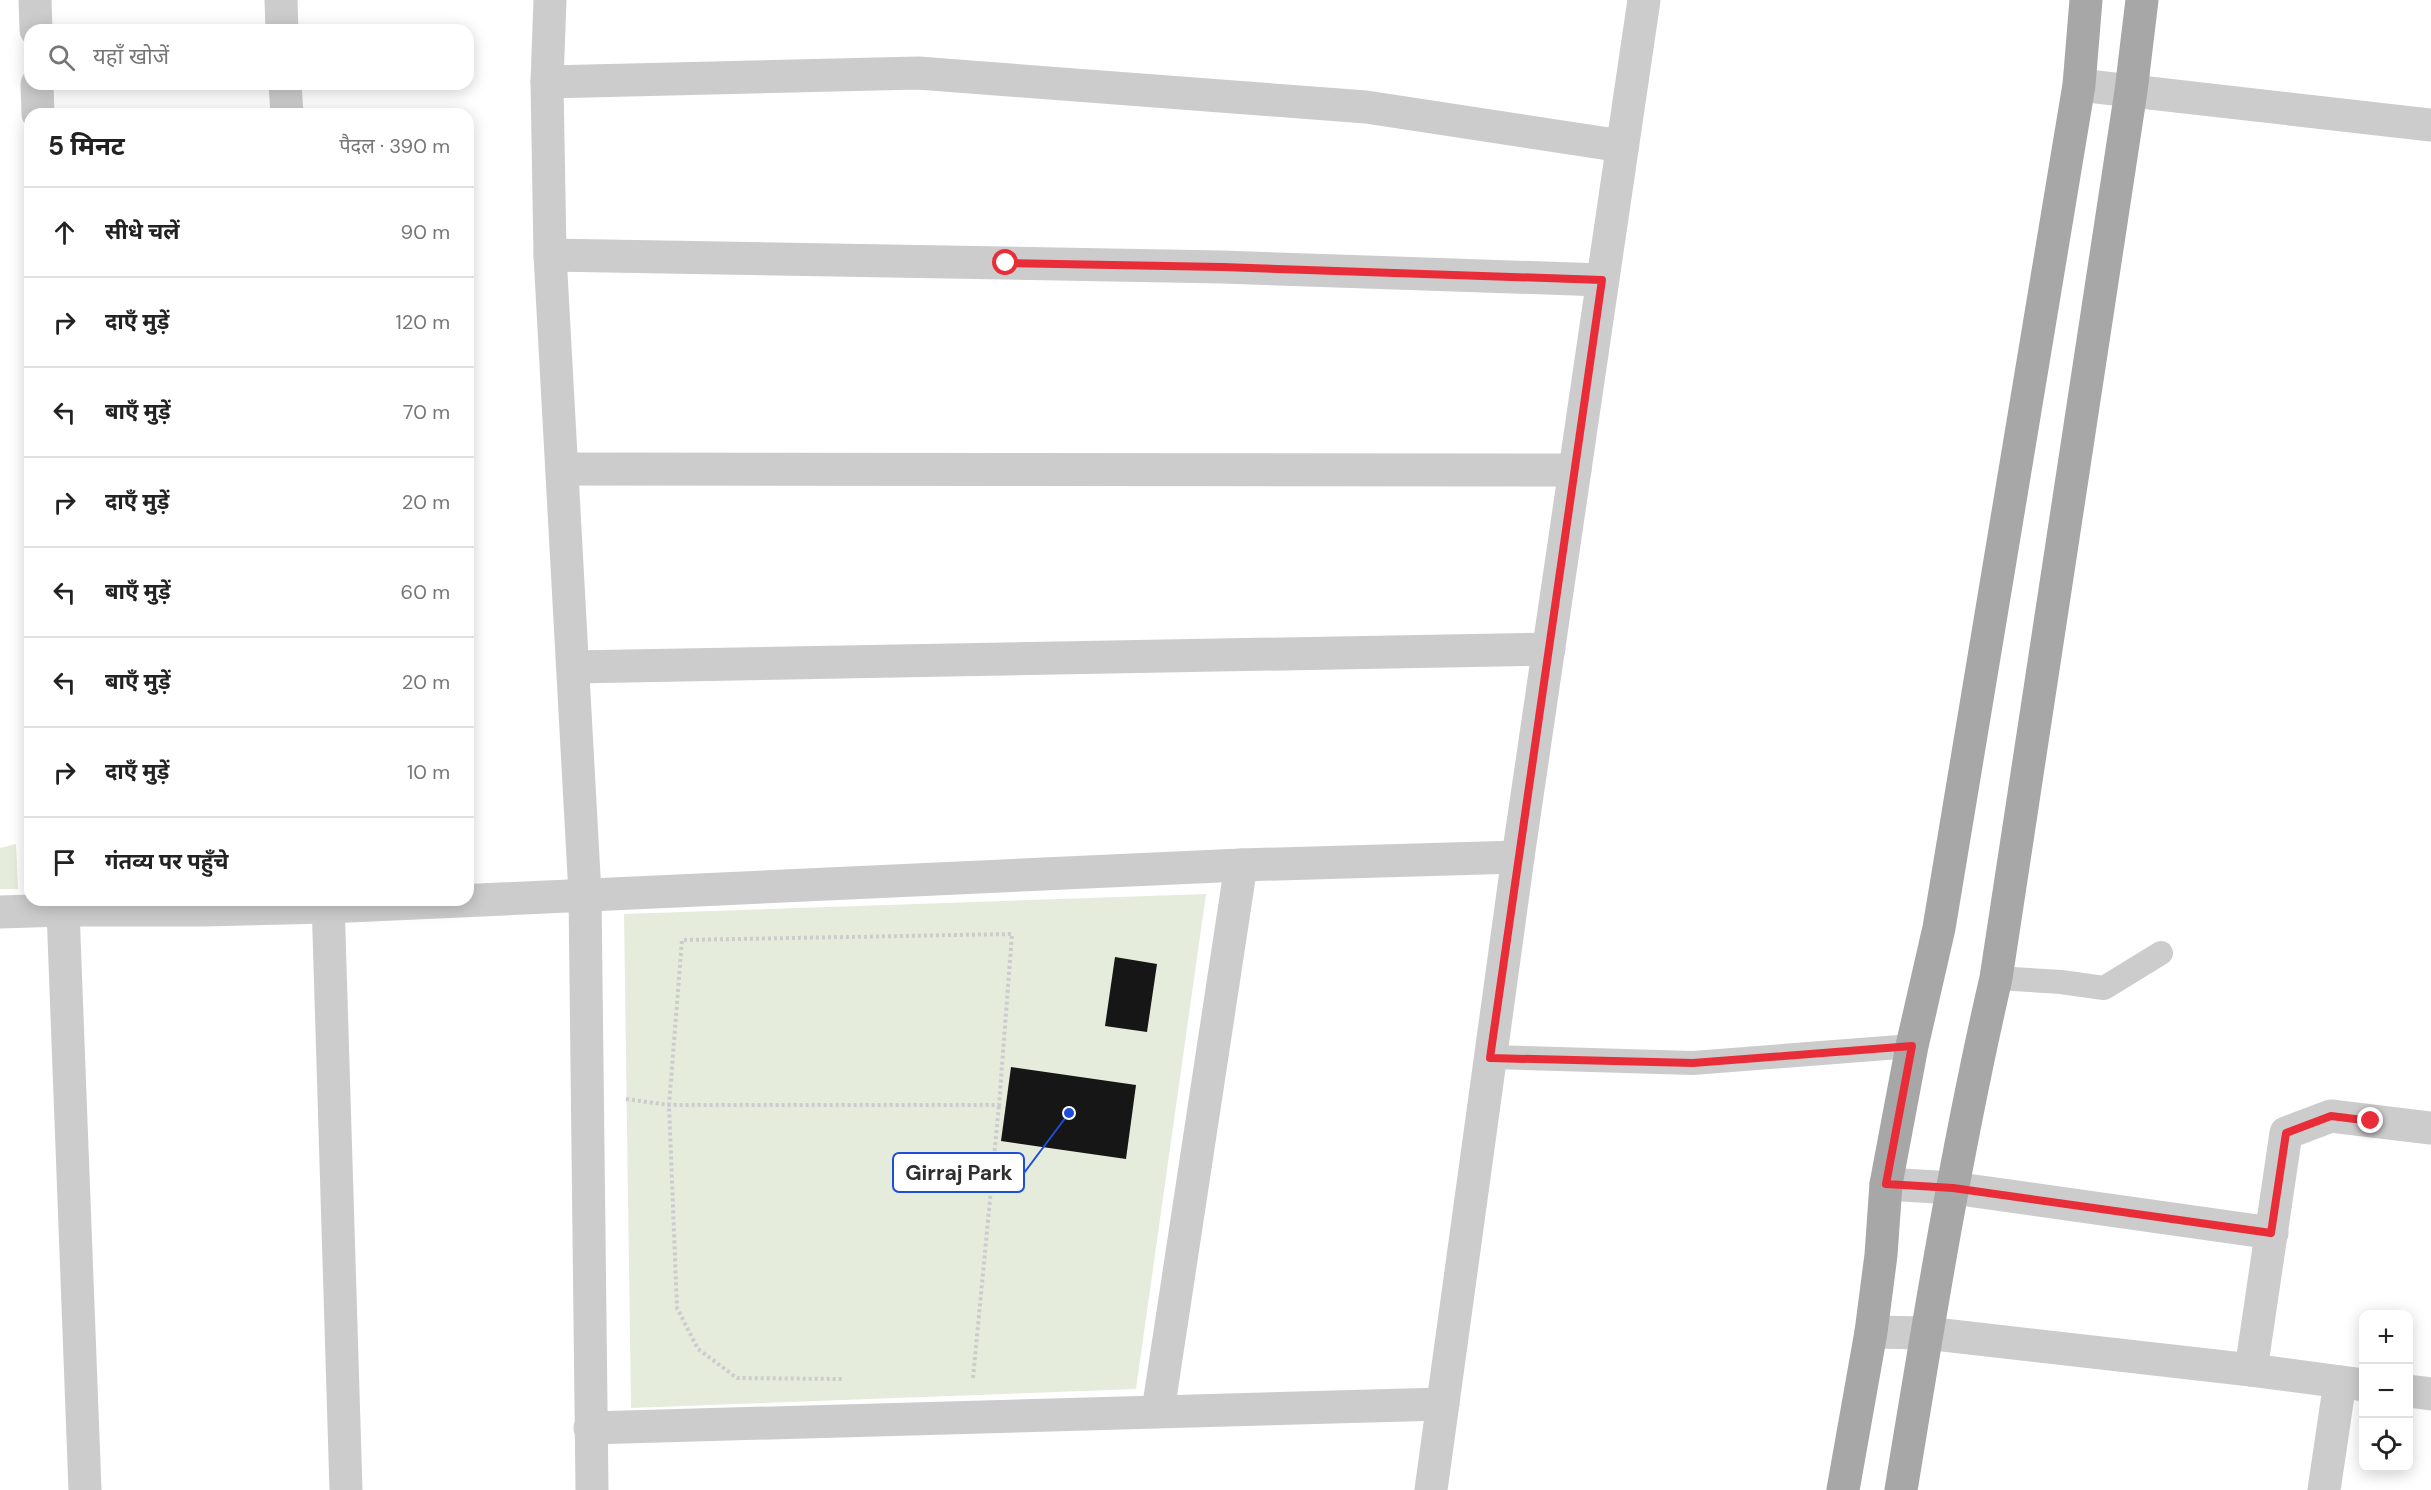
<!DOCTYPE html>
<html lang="hi">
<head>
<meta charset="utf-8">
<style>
  :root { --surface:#fff; --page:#f2f2f2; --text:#222; --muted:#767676; --line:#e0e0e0 }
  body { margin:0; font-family:"DM Sans","Noto Sans Devanagari",sans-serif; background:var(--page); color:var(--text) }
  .controls { position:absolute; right:18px; bottom:18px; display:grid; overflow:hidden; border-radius:12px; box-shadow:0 3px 15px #0003 }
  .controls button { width:54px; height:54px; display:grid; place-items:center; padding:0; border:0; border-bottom:2px solid var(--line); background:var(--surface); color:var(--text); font:30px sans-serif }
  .stop { position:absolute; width:18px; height:18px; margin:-14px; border:4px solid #e92d38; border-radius:50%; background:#fff }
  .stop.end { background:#e92d38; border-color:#fff; box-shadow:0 2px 6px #0008 }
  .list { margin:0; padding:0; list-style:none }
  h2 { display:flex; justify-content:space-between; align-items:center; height:78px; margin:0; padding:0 24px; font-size:26px }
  h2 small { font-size:20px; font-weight:400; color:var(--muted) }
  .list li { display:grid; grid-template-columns:39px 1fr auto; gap:18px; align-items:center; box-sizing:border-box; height:90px; padding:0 24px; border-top:2px solid var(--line) }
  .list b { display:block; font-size:22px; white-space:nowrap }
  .list em { font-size:20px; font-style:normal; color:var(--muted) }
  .icon { flex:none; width:33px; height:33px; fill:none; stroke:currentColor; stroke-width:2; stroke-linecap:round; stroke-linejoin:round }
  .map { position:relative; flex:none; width:2431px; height:1490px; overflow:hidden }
  .search { position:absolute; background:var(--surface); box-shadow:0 3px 15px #0003; left:24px; top:24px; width:450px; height:66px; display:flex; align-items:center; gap:15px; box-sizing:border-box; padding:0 21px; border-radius:18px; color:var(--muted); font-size:22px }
  .panel { position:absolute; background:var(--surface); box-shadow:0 3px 15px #0003; left:24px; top:108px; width:450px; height:798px; border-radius:18px }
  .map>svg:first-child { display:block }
  .green { fill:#e5ecdc }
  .building { fill:#161616 }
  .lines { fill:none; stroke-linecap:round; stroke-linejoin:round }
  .path { stroke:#ccc; stroke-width:4; stroke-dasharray:3 3; stroke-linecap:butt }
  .lane { stroke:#ccc; stroke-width:24 }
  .street { stroke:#ccc; stroke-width:33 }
  .primary { stroke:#a7a7a7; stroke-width:33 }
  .route { stroke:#e92d38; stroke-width:8 }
  .leader { fill:none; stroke:#1d4ed8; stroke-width:2 }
  .callout-dot { fill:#1d4ed8; stroke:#fff; stroke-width:2 }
  .callout { fill:#fff; stroke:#1d4ed8; stroke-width:2 }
  .callout-label { font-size:21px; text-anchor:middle; font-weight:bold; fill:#2f2f2f }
</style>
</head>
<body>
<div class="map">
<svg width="2431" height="1490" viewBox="0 0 2431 1490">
  <rect width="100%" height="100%" fill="#fff"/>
  <g class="green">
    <path d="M16,844L18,889H0V848Z"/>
    <path d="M1206,894L1136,1389L631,1408L624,914Z"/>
  </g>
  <g class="building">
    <path d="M1115,957L1157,964L1147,1032L1105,1026Z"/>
    <path d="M1011,1067L1136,1085L1126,1159L1001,1141Z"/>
  </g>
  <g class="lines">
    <g class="path">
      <path d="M626,1099L669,1105H999L1012,934L682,940L669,1105L677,1308L698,1349L737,1378L842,1379"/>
      <path d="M973,1378L999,1105"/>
    </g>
    <g class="lane">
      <path d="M1996,978L2061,982L2104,988L2161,953"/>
      <path d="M1490,1057L1693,1063L1912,1046"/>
    </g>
    <g class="street">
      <path d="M35,0L36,30"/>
      <path d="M281,0L282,30"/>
      <path d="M550,0L547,82L550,255L585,894L592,1490"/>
      <path d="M547,82L918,73L1366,107L1622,146"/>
      <path d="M37,84L38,114"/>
      <path d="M285,84L287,114"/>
      <path d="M2079,85L2431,125"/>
      <path d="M550,255L1222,267L1602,280"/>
      <path d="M562,469L1575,470"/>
      <path d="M573,667L1549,649"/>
      <path d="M328,900L346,1490"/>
      <path d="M0,912L63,910V900"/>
      <path d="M1886,1184L1953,1188L2272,1233"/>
      <path d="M1871,1332L1926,1333L2251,1370L2364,1385"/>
      <path d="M2251,1370L2286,1133L2331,1116L2431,1128"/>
      <path d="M2408,1391L2431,1394"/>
      <path d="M1158,1411L1241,865"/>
      <path d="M590,1428L1443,1404"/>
      <path d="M85,1490L63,910H204L328,907L1241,865L1518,857"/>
      <path d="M1431,1490L1518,857L1644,0"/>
      <path d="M2324,1490L2340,1382"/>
    </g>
    <g class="primary">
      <path d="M1843,1490L1871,1332L1881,1255L1886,1184L1912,1046L1939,928L2079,85L2086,0"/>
      <path d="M1901,1490C1929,1319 1957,1147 1996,978L2131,91L2142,0"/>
    </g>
  </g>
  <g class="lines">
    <path class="route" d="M1006,263L1222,267L1602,280L1490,1058L1693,1063L1912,1046L1886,1184L1953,1188L2271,1233L2286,1133L2331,1116L2371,1121"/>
  </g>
  <path class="leader" d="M1069 1113L1024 1173"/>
  <circle class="callout-dot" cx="1069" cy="1113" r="6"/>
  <rect class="callout" x="893" y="1153" width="131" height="39" rx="6"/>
  <g class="callout-label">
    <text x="959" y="1180">Girraj Park</text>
  </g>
</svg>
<div class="controls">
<button>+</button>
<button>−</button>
<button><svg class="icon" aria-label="locate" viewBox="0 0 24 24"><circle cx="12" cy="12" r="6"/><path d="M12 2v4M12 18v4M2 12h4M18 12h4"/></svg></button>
</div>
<div class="stop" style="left:1006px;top:263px"></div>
<div class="stop end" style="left:2371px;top:1121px"></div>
<div class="search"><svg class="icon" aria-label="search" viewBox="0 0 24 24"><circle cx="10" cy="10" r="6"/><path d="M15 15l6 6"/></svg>यहाँ खोजें</div>
<section class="panel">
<h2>5 मिनट<small>पैदल · 390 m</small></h2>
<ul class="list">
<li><svg class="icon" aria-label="ahead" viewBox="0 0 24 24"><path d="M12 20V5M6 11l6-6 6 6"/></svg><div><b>सीधे चलें</b></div><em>90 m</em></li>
<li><svg class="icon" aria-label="right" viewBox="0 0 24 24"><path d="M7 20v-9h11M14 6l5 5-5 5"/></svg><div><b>दाएँ मुड़ें</b></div><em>120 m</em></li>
<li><svg class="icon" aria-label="left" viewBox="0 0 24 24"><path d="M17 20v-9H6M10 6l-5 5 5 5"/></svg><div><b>बाएँ मुड़ें</b></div><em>70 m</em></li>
<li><svg class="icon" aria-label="right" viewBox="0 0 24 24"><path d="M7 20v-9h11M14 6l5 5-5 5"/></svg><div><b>दाएँ मुड़ें</b></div><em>20 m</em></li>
<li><svg class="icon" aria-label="left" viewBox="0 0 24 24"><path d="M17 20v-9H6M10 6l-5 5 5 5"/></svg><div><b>बाएँ मुड़ें</b></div><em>60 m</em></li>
<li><svg class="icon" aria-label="left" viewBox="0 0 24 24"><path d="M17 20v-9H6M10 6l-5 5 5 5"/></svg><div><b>बाएँ मुड़ें</b></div><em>20 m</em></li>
<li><svg class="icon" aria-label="right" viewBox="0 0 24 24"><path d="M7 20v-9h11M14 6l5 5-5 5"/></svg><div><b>दाएँ मुड़ें</b></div><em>10 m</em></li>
<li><svg class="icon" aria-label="arrive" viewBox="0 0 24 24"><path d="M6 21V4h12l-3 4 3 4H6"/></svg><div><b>गंतव्य पर पहुँचे</b></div></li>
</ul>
</section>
</div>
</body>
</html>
